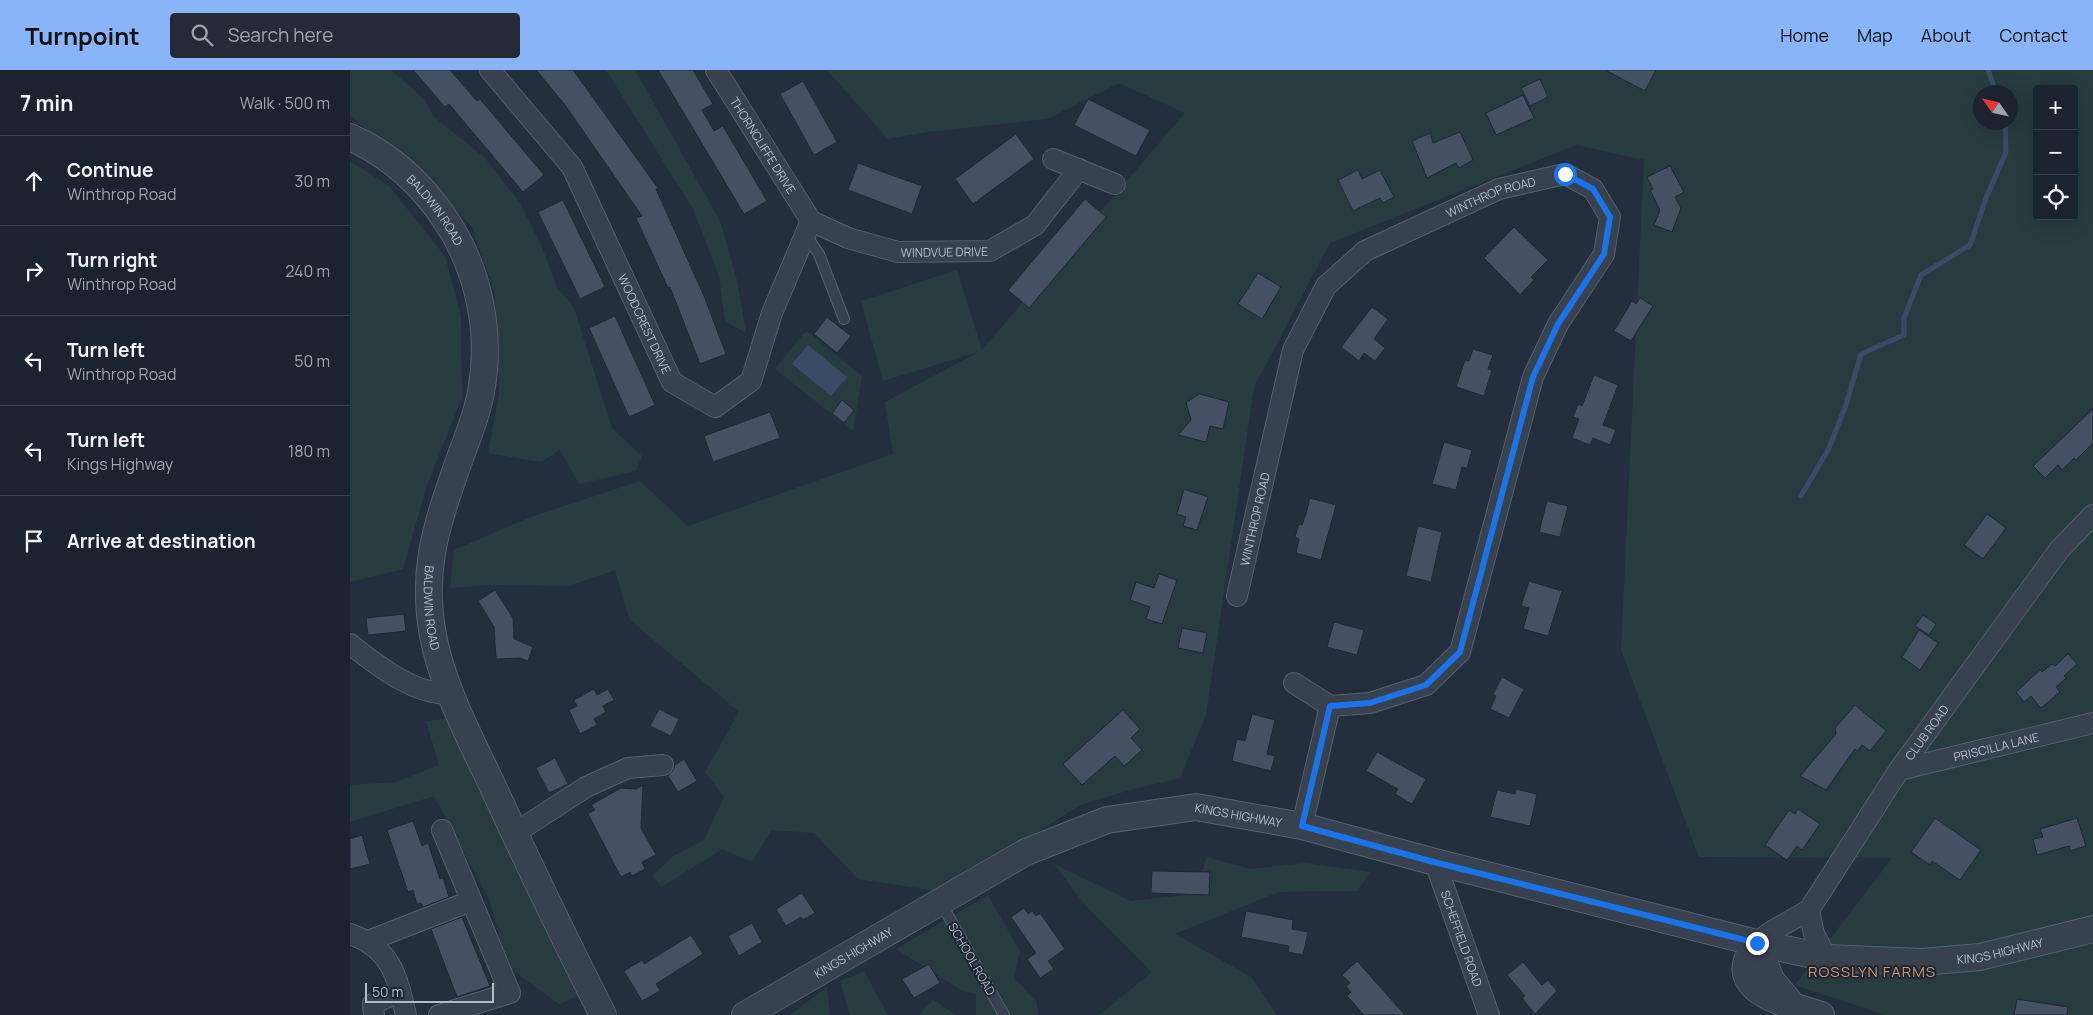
<!DOCTYPE html>
<html lang="en">
<head>
<meta charset="utf-8">
<style>
  :root { --surface:#1b232e; --page:#242b36; --text:#f1f3f6; --muted:#a0a4aa; --line:#39404a; --accent:#8ab4f8 }
  body { margin:0; font-family:Manrope,sans-serif; background:var(--page); color:var(--text) }
  .controls { position:absolute; right:15px; top:15px; display:grid; overflow:hidden; border-radius:5px; box-shadow:0 5px 20px #0002 }
  .controls button { width:45px; height:45px; display:grid; place-items:center; padding:0; border:0; border-bottom:1px solid var(--line); background:var(--surface); color:var(--text); font:25px sans-serif }
  .compass { position:absolute; left:1623px; top:15px; width:45px; height:45px; border-radius:50%; background:var(--surface); box-shadow:0 5px 20px #0002; rotate:304deg }
  .scale { position:absolute; left:15px; bottom:12px; width:129px; box-sizing:border-box; padding-left:5px; border:2px solid #b4bcc9; border-top:0; font-size:14px; line-height:18px; white-space:nowrap; color:#b4bcc9; -webkit-text-stroke:4px #1d2633; paint-order:stroke }
  .stop { position:absolute; width:15px; height:15px; margin:-11px; border:4px solid #1a73e8; border-radius:50%; background:#fff }
  .stop.end { background:#1a73e8; border-color:#fff; box-shadow:0 1px 5px #0008 }
  .list { margin:0; padding:0; list-style:none }
  h2 { display:flex; justify-content:space-between; align-items:center; height:65px; margin:0; padding:0 20px; font-size:21px }
  h2 small { font-size:16px; font-weight:400; color:var(--muted) }
  .list li { display:grid; grid-template-columns:32px 1fr auto; gap:15px; align-items:center; box-sizing:border-box; height:90px; padding:0 20px; border-top:1px solid var(--line) }
  .list b { display:block; font-size:19px; white-space:nowrap }
  .list p { margin:0; font-size:16px; white-space:nowrap; color:var(--muted) }
  .list em { font-size:16px; font-style:normal; color:var(--muted) }
  .icon { flex:none; width:28px; height:28px; fill:none; stroke:currentColor; stroke-width:2; stroke-linecap:round; stroke-linejoin:round }
  .map { position:relative; flex:none; width:1743px; height:945px; overflow:hidden }
  header { display:flex; align-items:center; gap:30px; box-sizing:border-box; height:70px; padding:0 25px; background:var(--accent); color:#111 }
  header strong { font-size:24px }
  nav { display:flex; gap:28px; margin-inline-start:auto; font-size:18px }
  .search { width:350px; height:45px; background:var(--page); display:flex; align-items:center; gap:12px; box-sizing:border-box; padding:0 18px; border-radius:5px; color:var(--muted); font-size:19px }
  main { display:flex }
  aside { flex:1; background:var(--surface) }
  .map>svg:first-child { display:block }
  .green { fill:#263c3f; fill-rule:evenodd }
  .water { fill:#394c67 }
  .lines { fill:none; stroke-linecap:round; stroke-linejoin:round }
  .stream { stroke:#394c67; stroke-width:5 }
  .building { fill:#455162; stroke:#1f2835 }
  .service-casing { stroke:#565f6c; stroke-width:12 }
  .minor-casing { stroke:#565f6c; stroke-width:22 }
  .tertiary-casing { stroke:#565f6c; stroke-width:28 }
  .service { stroke:#38414e; stroke-width:10 }
  .minor { stroke:#38414e; stroke-width:20 }
  .tertiary { stroke:#38414e; stroke-width:26 }
  .route { stroke:#1a73e8; stroke-width:6 }
  .labels { text-anchor:middle; dominant-baseline:central; stroke-width:4; stroke-linejoin:round; paint-order:stroke }
  .street-label { font-size:12px; fill:#b4bcc9; stroke:#1d2633 }
  .quarter-label { font-size:15px; letter-spacing:1px; fill:#d59563; stroke:#1d2633 }
</style>
</head>
<body>
<header>
<strong>Turnpoint</strong>
<div class="search"><svg class="icon" aria-label="search" viewBox="0 0 24 24"><circle cx="10" cy="10" r="6"/><path d="M15 15l6 6"/></svg>Search here</div>
<nav><a>Home</a><a>Map</a><a>About</a><a>Contact</a></nav>
</header>
<main>
<aside>
<h2>7 min<small>Walk · 500 m</small></h2>
<ul class="list">
<li><svg class="icon" aria-label="ahead" viewBox="0 0 24 24"><path d="M12 20V5M6 11l6-6 6 6"/></svg><div><b>Continue</b><p>Winthrop Road</p></div><em>30 m</em></li>
<li><svg class="icon" aria-label="right" viewBox="0 0 24 24"><path d="M7 20v-9h11M14 6l5 5-5 5"/></svg><div><b>Turn right</b><p>Winthrop Road</p></div><em>240 m</em></li>
<li><svg class="icon" aria-label="left" viewBox="0 0 24 24"><path d="M17 20v-9H6M10 6l-5 5 5 5"/></svg><div><b>Turn left</b><p>Winthrop Road</p></div><em>50 m</em></li>
<li><svg class="icon" aria-label="left" viewBox="0 0 24 24"><path d="M17 20v-9H6M10 6l-5 5 5 5"/></svg><div><b>Turn left</b><p>Kings Highway</p></div><em>180 m</em></li>
<li><svg class="icon" aria-label="arrive" viewBox="0 0 24 24"><path d="M6 21V4h12l-3 4 3 4H6"/></svg><div><b>Arrive at destination</b></div></li>
</ul>
</aside>
<div class="map">
<svg width="1743" height="945" viewBox="0 0 1743 945">
  <rect width="100%" height="100%" fill="#242f3e"/>
  <g class="green">
    <path d="M0,0H41L75,30L83,46L135,88L170,133L192,177L207,217L224,238L262,358L292,386L286,401L229,414L210,380L191,392L138,383L149,324L145,224L122,157L70,103L0,46Z"/>
    <path d="M256,0H285L370,151L387,210L396,263L375,251L369,206L343,139Z"/>
    <path d="M477,0H1743V945H1536L1445,915L1542,788L1349,787L1271,580L1294,90L1226,75L980,173L904,317L856,645L830,708L780,720L730,735L593,822L508,809L464,763L422,760L402,792L372,779L312,817L302,806L323,786L354,770L374,727L355,702L389,642L279,549L265,500L219,516L138,515L100,518L104,480L178,448L290,411L338,456L543,384L535,332L628,282L533,311L511,231L607,200L632,280L835,43L769,13L697,49L577,62L538,69ZM1687,19H1724V146H1687ZM1630,22H1660V52H1630Z"/>
    <path d="M0,91L39,116L95,186L111,246L112,328L77,415L53,499L0,512Z"/>
    <path d="M456,261L512,306L503,361L425,299Z"/>
    <path d="M102,648L230,925L209,934L157,896L140,832L84,726L0,752V715L46,712L89,695L76,651Z"/>
    <path d="M857,787L900,799L956,793L1020,802L1007,821L929,822L825,864L901,907L927,945H744L752,943L802,902L735,835L704,794L781,831L844,824Z"/>
    <path d="M638,825L670,881L664,908L687,932L688,945H626V924L611,920L546,879Z"/>
    <path d="M514,901L538,945H500L490,911Z"/>
    <path d="M477,917L480,945H440Z"/>
    <path d="M583,930L607,945H569Z"/>
  </g>
  <path class="water" d="M458,275L497,307L481,326L442,294Z"/>
  <g class="lines">
    <g class="stream">
      <path d="M1638,0L1646,22"/>
      <path d="M1451,426L1479,378L1496,335L1511,284L1554,265V248L1571,205L1620,175L1636,128L1656,82L1655,52"/>
    </g>
  </g>
  <g class="building">
    <path d="M63,0H100L127,31L130,29L194,105L173,122L99,34L95,37Z"/>
    <path d="M186,0H223L308,118L306,119L354,226L376,284L350,294L320,217L318,218L286,148L292,146L215,35Z"/>
    <path d="M308,0H343L363,34L352,40L364,61L373,56L417,131L394,144Z"/>
    <path d="M1255,0H1306L1295,21Z"/>
    <path d="M1190,9L1198,27L1180,36L1171,18Z"/>
    <path d="M453,11L487,72L464,85L430,24Z"/>
    <path d="M1173,25L1184,48L1146,65L1136,43Z"/>
    <path d="M738,29L800,60L786,86L724,55Z"/>
    <path d="M1110,62L1123,90L1109,98L1106,93L1077,108L1062,71L1080,63L1083,73Z"/>
    <path d="M666,64L684,89L623,134L605,109Z"/>
    <path d="M508,93L572,116L562,144L498,120Z"/>
    <path d="M1320,96L1334,122L1325,127L1331,138L1322,162L1304,155L1310,140L1300,120L1303,119L1297,107Z"/>
    <path d="M1008,100L1012,109L1030,100L1044,127L1033,133L1030,128L1003,141L988,110Z"/>
    <path d="M735,129L756,147L679,238L658,220Z"/>
    <path d="M213,130L255,217L230,229L188,142Z"/>
    <path d="M1164,157L1198,190L1181,207L1184,210L1170,225L1134,188Z"/>
    <path d="M908,203L931,217L912,249L888,234Z"/>
    <path d="M1290,228L1303,236L1281,271L1264,261L1282,231L1286,234Z"/>
    <path d="M1022,237L1038,249L1024,269L1035,278L1025,291L1014,283L1009,291L991,277Z"/>
    <path d="M265,246L305,335L279,347L239,258Z"/>
    <path d="M477,247L501,266L487,283L464,264Z"/>
    <path d="M1123,279L1143,285L1138,299L1142,300L1134,326L1106,317L1115,290L1119,291Z"/>
    <path d="M1244,305L1268,315L1253,355L1266,360L1260,375L1243,368L1240,375L1222,368L1229,349L1223,347L1228,334L1232,336Z"/>
    <path d="M850,324L879,332L873,359L860,356L856,372L828,365L841,350L836,332Z"/>
    <path d="M492,330L504,340L494,353L482,343Z"/>
    <path d="M1743,339V373L1726,390L1724,388L1712,400L1708,395L1695,408L1683,396Z"/>
    <path d="M420,342L430,368L363,392L354,366Z"/>
    <path d="M1094,372L1122,380L1117,398L1112,397L1106,420L1082,414Z"/>
    <path d="M834,419L858,427L847,460L833,456L836,447L827,444Z"/>
    <path d="M960,428L986,435L971,490L946,483L949,469L945,467L949,454L952,455L956,444Z"/>
    <path d="M1197,431L1218,436L1210,467L1189,462Z"/>
    <path d="M1637,444L1656,458L1633,489L1614,475Z"/>
    <path d="M1068,456L1092,462L1081,512L1056,506Z"/>
    <path d="M809,504L827,510L812,554L796,549L800,537L780,530L786,512L804,518Z"/>
    <path d="M1179,511L1212,521L1198,566L1173,559L1179,538L1171,536Z"/>
    <path d="M145,520L163,548L164,569L183,577L178,591L170,588L146,589L144,557L128,531Z"/>
    <path d="M54,544L56,561L18,565L16,548Z"/>
    <path d="M1573,545L1586,554L1579,565L1565,556Z"/>
    <path d="M984,552L1014,560L1007,585L977,577Z"/>
    <path d="M832,558L857,563L853,583L828,578Z"/>
    <path d="M1569,560L1588,573L1570,600L1552,587Z"/>
    <path d="M1718,584L1727,594L1714,606L1716,608L1706,617L1710,622L1691,638L1681,626L1674,632L1666,622L1690,600L1692,602L1702,594L1705,596Z"/>
    <path d="M1152,607L1174,619L1159,648L1140,639L1146,626L1143,624Z"/>
    <path d="M244,619L247,625L258,619L264,630L253,636L256,642L244,649L247,655L230,664L219,640L227,636L224,630Z"/>
    <path d="M1505,635L1536,661L1520,681L1512,675L1507,681L1505,679L1476,720L1450,706L1486,664L1485,658Z"/>
    <path d="M309,639L329,649L321,666L300,656Z"/>
    <path d="M773,640L790,659L781,668L792,680L774,696L765,686L732,715L713,694Z"/>
    <path d="M902,644L925,650L917,684L925,686L921,701L882,691L887,669L895,671Z"/>
    <path d="M1027,682L1076,709L1062,734L1045,724L1048,719L1016,701Z"/>
    <path d="M205,688L218,714L199,723L186,698Z"/>
    <path d="M334,689L347,711L328,722L318,706L323,700L325,695Z"/>
    <path d="M293,715L291,758L306,785L292,792L295,799L282,806L280,802L271,807L238,744L245,740L241,735L271,718L286,719Z"/>
    <path d="M1166,719L1187,724L1180,756L1140,747L1147,720L1165,724Z"/>
    <path d="M1448,739L1470,754L1452,780L1447,776L1437,790L1415,775L1439,740L1445,744Z"/>
    <path d="M1585,748L1631,780L1610,810L1582,791L1580,795L1561,782Z"/>
    <path d="M1727,748L1736,776L1720,781L1719,776L1687,785L1683,769L1693,767L1690,759Z"/>
    <path d="M63,751L72,776L78,773L90,809L93,808L99,827L73,837L71,833L67,834L63,820L58,822L37,760Z"/>
    <path d="M12,765L20,794L0,799V769Z"/>
    <path d="M802,801L860,802L859,825L801,823Z"/>
    <path d="M452,823L465,843L453,850L451,847L436,856L426,839Z"/>
    <path d="M674,838L678,844L682,841L686,846L690,843L715,879L698,891L704,899L690,908L677,889L686,883L661,847Z"/>
    <path d="M896,841L943,850L942,859L958,862L953,885L938,882L939,876L891,867Z"/>
    <path d="M112,847L140,916L107,927L81,859Z"/>
    <path d="M402,853L412,872L389,886L378,866Z"/>
    <path d="M341,865L353,884L306,914L310,921L292,931L274,901L292,890L294,894Z"/>
    <path d="M1007,891L1055,945H1014L997,926L1001,922L996,916L1000,913L992,905Z"/>
    <path d="M1173,892L1192,915L1198,910L1207,921L1185,944L1172,928L1175,926L1157,905Z"/>
    <path d="M579,894L590,913L564,928L552,909Z"/>
    <path d="M1667,929L1718,937L1717,945H1664Z"/>
  </g>
  <g class="lines">
    <defs>
      <g id="service">
        <path d="M455,164L469,184L494,249"/>
        <path d="M591,833L654,945"/>
      </g>
      <g id="minor">
        <path id="s1" d="M140,0L222,97L322,312L365,337L401,311L422,243L461,151"/>
        <path id="s2" d="M366,0L461,151"/>
        <path d="M703,89L765,114"/>
        <path id="s3" d="M461,151L498,168L548,182L640,181L685,155L729,99"/>
        <path id="s4" d="M887,526L943,280L976,216L1015,181L1149,119L1215,104L1243,119L1260,147L1254,184L1208,254L1183,307L1110,582L1076,615L1020,633L980,636L952,756"/>
        <path d="M0,574C28,596 63,624 100,624"/>
        <path d="M944,613L980,636"/>
        <path id="s5" d="M1549,700L1743,653"/>
        <path d="M165,763L236,717L278,698L313,695"/>
        <path id="s6" d="M1085,792L1139,945"/>
        <path d="M1459,840L1464,864L1477,888"/>
        <path d="M0,864C41,878 47,906 56,945"/>
        <path d="M18,871L121,831"/>
        <path id="s7" d="M1407,873L1419,863L1459,840L1549,700L1709,480L1743,445"/>
        <path d="M24,945L23,934L50,921"/>
        <path d="M89,945L160,923L92,760"/>
      </g>
      <g id="tertiary">
        <path id="s8" d="M0,67C40,85 71,113 95,149C129,199 142,263 131,322C127,345 118,366 110,388C86,456 68,506 86,579C98,628 123,674 144,719C179,795 215,870 253,945"/>
        <path d="M1407,873C1404,878 1400,884 1397,890C1385,926 1449,937 1471,945"/>
        <path d="M1407,873L1421,910L1438,930"/>
        <path id="s9" d="M395,945L676,782L757,750L846,737L952,756L1085,792L1407,873L1477,888L1572,892L1630,887L1743,859"/>
      </g>
    </defs>
    <use href="#service" class="service-casing"/>
    <use href="#minor" class="minor-casing"/>
    <use href="#tertiary" class="tertiary-casing"/>
    <use href="#service" class="service"/>
    <use href="#minor" class="minor"/>
    <use href="#tertiary" class="tertiary"/>
  </g>
  <g class="lines">
    <path class="route" d="M1215,104L1243,119L1260,147L1254,184L1208,254L1183,307L1110,582L1076,615L1020,633L980,636L952,756L1084,792L1407,873"/>
  </g>
  <g class="labels">
    <g class="street-label">
      <text stroke="none"><textPath href="#s2" startOffset="89">THORNCLIFFE DRIVE</textPath></text>
      <text stroke="none"><textPath href="#s4" startOffset="514">WINTHROP ROAD</textPath></text>
      <text stroke="none"><textPath href="#s8" startOffset="114">BALDWIN ROAD</textPath></text>
      <text stroke="none"><textPath href="#s3" startOffset="139">WINDVUE DRIVE</textPath></text>
      <text stroke="none"><textPath href="#s1" startOffset="300">WOODCREST DRIVE</textPath></text>
      <text stroke="none"><textPath href="#s4" startOffset="79">WINTHROP ROAD</textPath></text>
      <text stroke="none"><textPath href="#s8" startOffset="532">BALDWIN ROAD</textPath></text>
      <text stroke="none"><textPath href="#s7" startOffset="275">CLUB ROAD</textPath></text>
      <text stroke="none"><textPath href="#s5" startOffset="100">PRISCILLA LANE</textPath></text>
      <text stroke="none"><textPath href="#s9" startOffset="545">KINGS HIGHWAY</textPath></text>
      <text stroke="none"><textPath href="#s6" startOffset="81">SCHEFFIELD ROAD</textPath></text>
      <text stroke="none"><textPath href="#s9" startOffset="1325">KINGS HIGHWAY</textPath></text>
      <text stroke="none"><textPath href="#s9" startOffset="125">KINGS HIGHWAY</textPath></text>
      <text transform="translate(622 889) rotate(60)">SCHOOL ROAD</text>
    </g>
    <g class="quarter-label">
      <text x="1522" y="901">ROSSLYN FARMS</text>
    </g>
  </g>
</svg>
<div class="controls">
<button>+</button>
<button>−</button>
<button><svg class="icon" aria-label="locate" viewBox="0 0 24 24"><circle cx="12" cy="12" r="6"/><path d="M12 2v4M12 18v4M2 12h4M18 12h4"/></svg></button>
</div>
<svg class="compass" viewBox="-18 -18 36 36"><path d="M0-13l5 13h-10z" fill="#e53935"/><path d="M0 13l5-13h-10z" fill="#a0a4aa"/></svg>
<div class="scale">50 m</div>
<div class="stop" style="left:1215px;top:104px"></div>
<div class="stop end" style="left:1407px;top:873px"></div>
</div>
</main>
</body>
</html>
